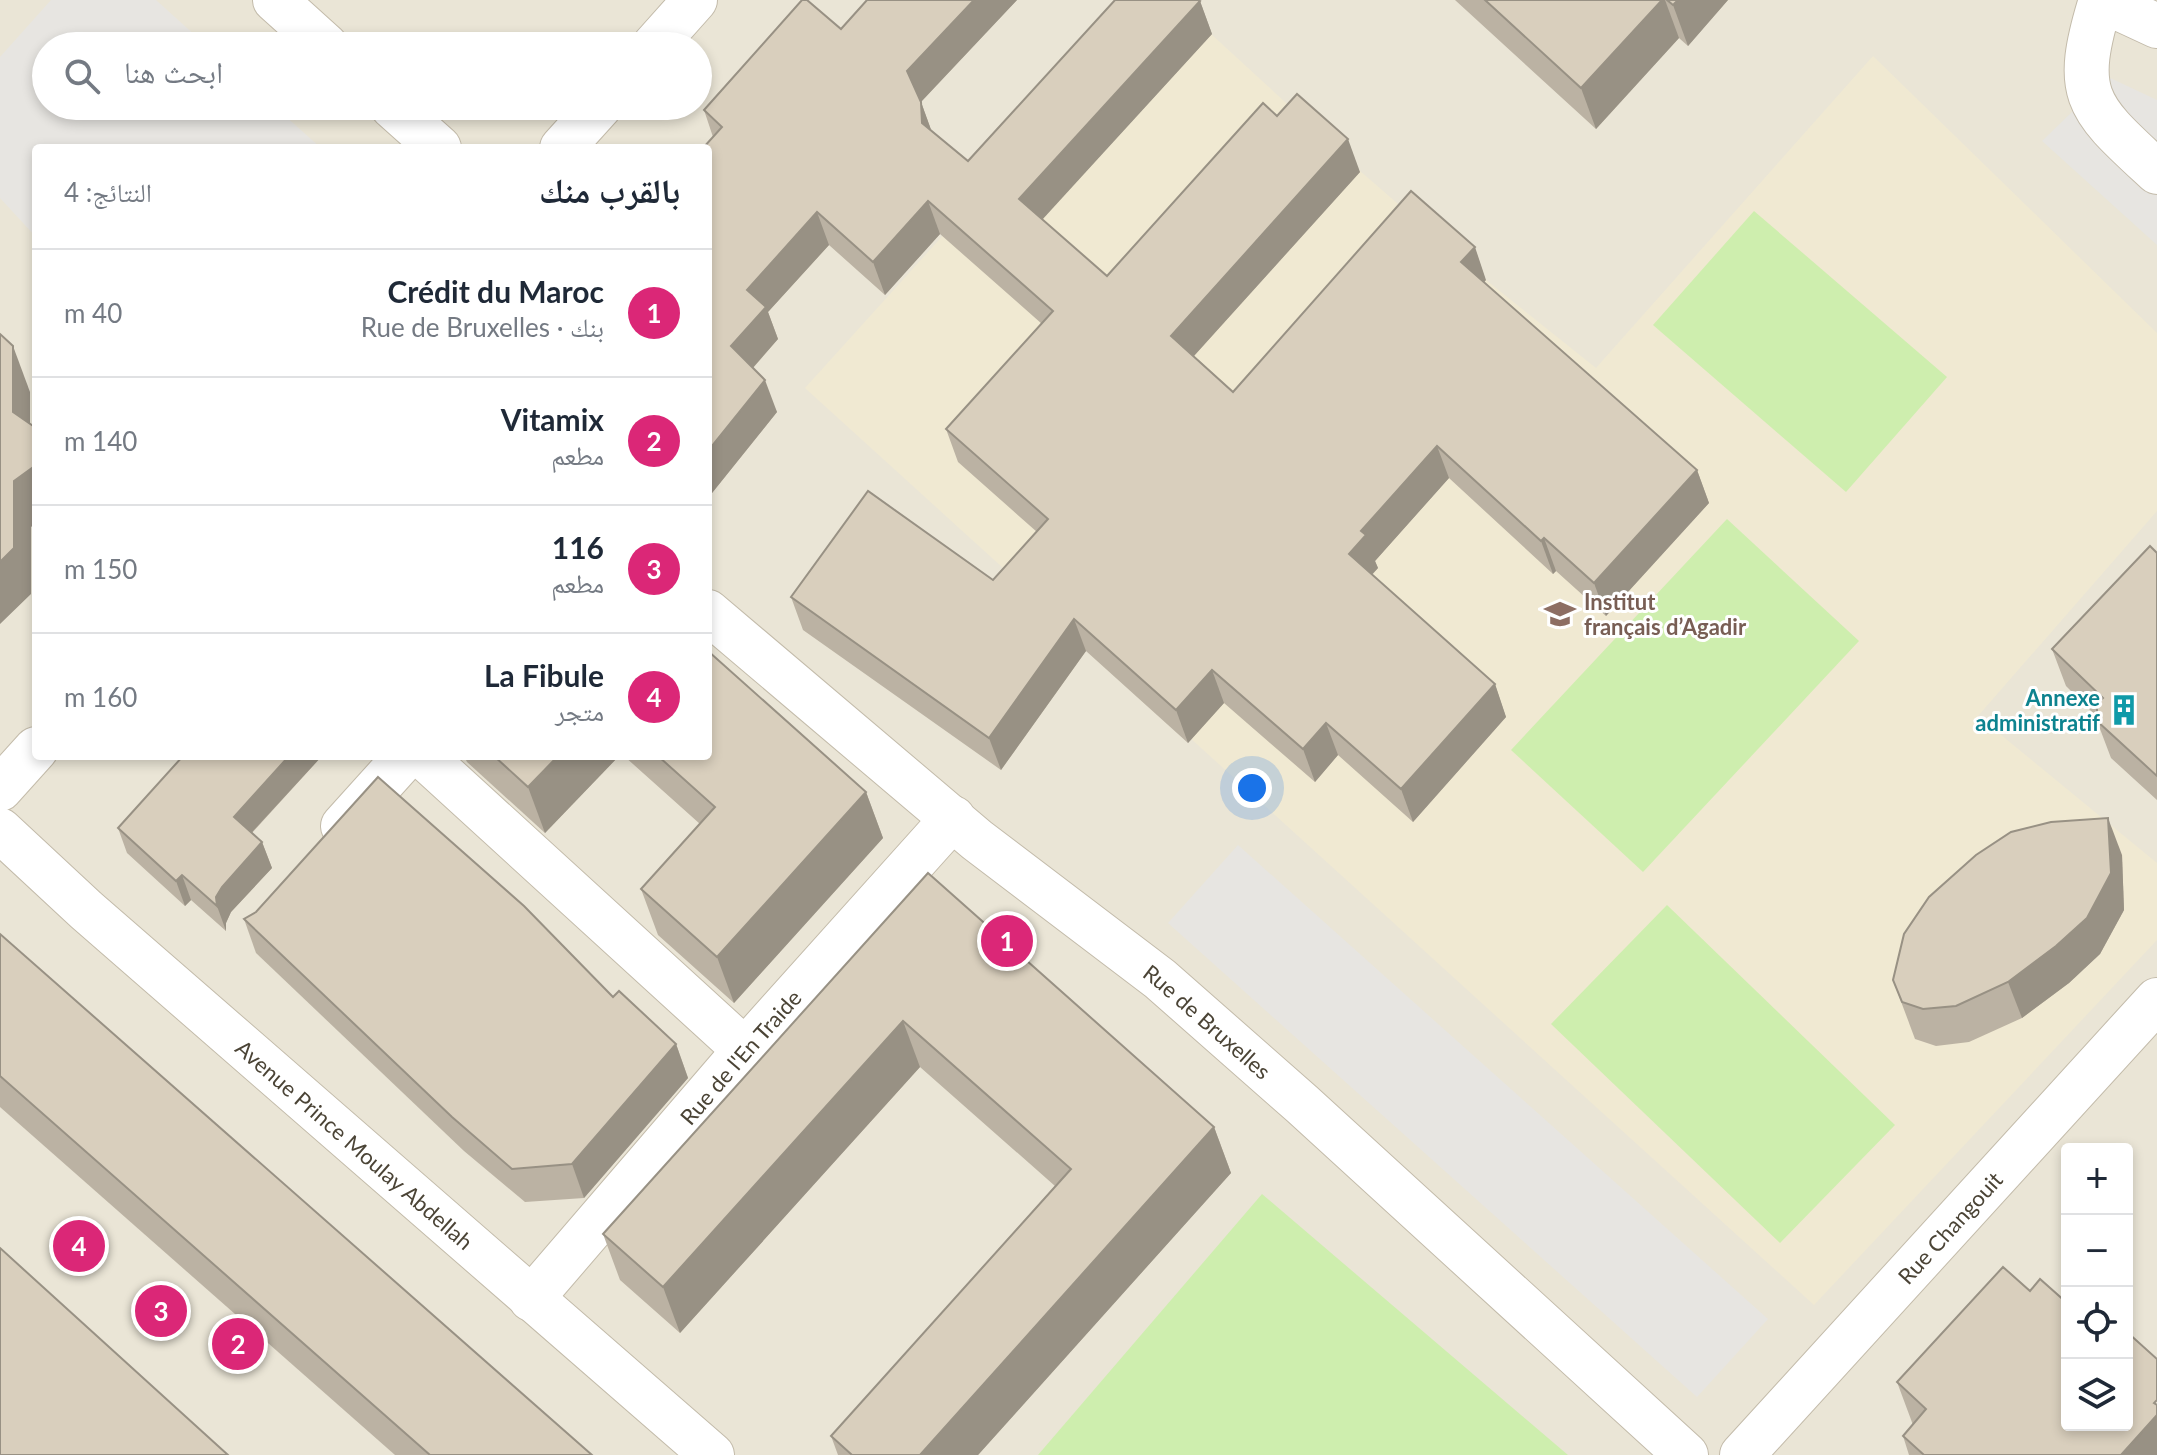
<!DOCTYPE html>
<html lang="ar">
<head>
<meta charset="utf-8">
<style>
  :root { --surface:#fff; --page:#f2f2f3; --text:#1f2937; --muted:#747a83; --line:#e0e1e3; --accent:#db2777 }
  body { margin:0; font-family:Lato,"Noto Naskh Arabic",sans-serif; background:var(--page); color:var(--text); direction:rtl }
  .controls { position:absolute; right:24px; bottom:24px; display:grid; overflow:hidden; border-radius:8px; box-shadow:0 4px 12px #0003 }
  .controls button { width:72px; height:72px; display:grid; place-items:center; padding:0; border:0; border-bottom:2px solid var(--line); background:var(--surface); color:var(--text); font:40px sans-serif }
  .you { position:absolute; left:1252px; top:788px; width:28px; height:28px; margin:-20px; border:6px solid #fff; border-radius:50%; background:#1a73e8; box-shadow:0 0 0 12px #1a73e833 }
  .badge { display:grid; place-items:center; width:52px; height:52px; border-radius:50%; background:var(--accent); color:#fff; font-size:26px; font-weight:700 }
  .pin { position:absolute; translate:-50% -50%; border:4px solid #fff; box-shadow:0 2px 8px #0006 }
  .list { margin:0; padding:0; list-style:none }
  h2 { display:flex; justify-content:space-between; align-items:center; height:104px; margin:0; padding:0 32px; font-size:34px }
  h2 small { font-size:26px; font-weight:400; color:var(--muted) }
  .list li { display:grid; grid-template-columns:52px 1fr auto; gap:24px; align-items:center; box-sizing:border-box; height:128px; padding:0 32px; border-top:2px solid var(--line) }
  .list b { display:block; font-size:30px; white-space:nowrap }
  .list p { margin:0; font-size:26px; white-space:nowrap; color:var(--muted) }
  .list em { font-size:26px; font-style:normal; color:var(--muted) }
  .icon { flex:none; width:44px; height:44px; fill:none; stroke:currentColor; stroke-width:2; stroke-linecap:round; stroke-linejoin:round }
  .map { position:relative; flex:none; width:2157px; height:1455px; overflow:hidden; direction:ltr }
  .search { position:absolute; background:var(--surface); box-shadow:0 4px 12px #0003; left:32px; top:32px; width:680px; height:88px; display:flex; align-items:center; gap:20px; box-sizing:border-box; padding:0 28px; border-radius:44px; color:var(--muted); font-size:30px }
  .panel { position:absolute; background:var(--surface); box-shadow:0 4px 12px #0003; left:32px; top:144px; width:680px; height:616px; border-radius:8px; direction:rtl }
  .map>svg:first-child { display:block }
  .residential { fill:#eae5d6; fill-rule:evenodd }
  .education { fill:#f0e9d2 }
  .green { fill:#ceeeae }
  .parking { fill:#e7e5e1 }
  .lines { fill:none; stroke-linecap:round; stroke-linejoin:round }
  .minor-casing { stroke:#c3bbaa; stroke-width:46 }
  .minor { stroke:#fff; stroke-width:44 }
  .wall { fill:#bbb2a3 }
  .shaded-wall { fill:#989184 }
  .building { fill:#d9cfbd; stroke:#989184; stroke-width:2 }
  .labels { text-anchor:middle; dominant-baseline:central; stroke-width:6; stroke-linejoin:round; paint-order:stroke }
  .education-label { font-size:22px; font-weight:bold; fill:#785e54; stroke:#fff; text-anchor:start }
  .culture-label { font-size:22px; font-weight:bold; fill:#0d838f; stroke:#fff; text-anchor:end }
  .street-label { font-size:22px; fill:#4b4436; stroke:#fff }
</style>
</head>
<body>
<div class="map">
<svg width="2157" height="1455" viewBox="0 0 2157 1455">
  <rect width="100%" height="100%" fill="#f6f3e9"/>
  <path class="residential" d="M0,0H2157V1455H0ZM46,46H698V106H46ZM36,148H708V756H36ZM2067,1149H2127V1425H2067Z"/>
  <path class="education" d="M1156,0H1174L1360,171L1486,280L1596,368L1873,56L2157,333V511L1978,716L2157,863V940L1814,1305L805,388Z"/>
  <g class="green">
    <path d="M1754,211L1947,377L1846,492L1653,325Z"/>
    <path d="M1727,519L1859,641L1643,872L1511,750Z"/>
    <path d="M1667,905L1895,1125L1780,1243L1551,1024Z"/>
    <path d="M1262,1194L1568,1455H1038Z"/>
  </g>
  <g class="parking">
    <path d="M51,0H156L207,46H46V106H274L321,148H36V237L0,198V57Z"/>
    <path d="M2108,77L2157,100V245L2042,141Z"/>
    <path d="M1238,845L1768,1319L1697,1397L1168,923Z"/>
  </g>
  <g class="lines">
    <defs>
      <g id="minor">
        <path d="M275,0L326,46"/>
        <path d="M2157,26L2101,0C2071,97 2087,107 2157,172"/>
        <path d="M654,46L695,0"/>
        <path d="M392,106L439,148"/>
        <path d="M562,148L600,106"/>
        <path id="s1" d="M708,612L977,840L1160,979L1302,1104L1686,1455"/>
        <path d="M423,756L745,1050"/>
        <path d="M0,789L36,749"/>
        <path d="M343,826L406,756"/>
        <path id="s2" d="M0,830L86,910L712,1455"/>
        <path id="s3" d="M531,1299L745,1050L953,818"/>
        <path id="s4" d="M1742,1455L2157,1000"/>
      </g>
    </defs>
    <use href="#minor" class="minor-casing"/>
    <use href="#minor" class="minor"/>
  </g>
  <g class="wall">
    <path d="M867,0H1017L921,102L931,130L968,161L1200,1L1212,34L1042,219L1107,276L1277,116L1360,172L1194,356L1233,392L1486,280L1484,282L1697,470L1709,503L1606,616L1556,571L1553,574L1449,478L1375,561L1378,568L1372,575L1495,684L1506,717L1413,822L1338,755L1315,782L1224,703L1188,743L1086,651L1001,770L803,630L791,597L993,580L1037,532L958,462L946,429L1042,324L940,234L885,295L829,245L768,312L778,339L753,368L777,412L708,498L713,137L704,110L841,29Z"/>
    <path d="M1455,0H1728L1688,46L1679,38L1596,129Z"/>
    <path d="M2157,553V800L2111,758L2097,721V717L2066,686L2052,649Z"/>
    <path d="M183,756H322L252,833L262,842L272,868L231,912L226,923V931L191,900L185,906L127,853L118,828Z"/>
    <path d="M464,756H619L545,833L467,762Z"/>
    <path d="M624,756H708L866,792L883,838L734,1003L658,935L641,889L700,824Z"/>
    <path d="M2122,855L2124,910L2100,954L2069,983L2022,1018L1969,1042L1936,1046L1915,1039L1893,980Z"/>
    <path d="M928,873L1214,1127L1231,1173L978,1455H838L831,1436L1055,1186L920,1067L680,1333L620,1280L603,1234Z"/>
    <path d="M244,919L613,997L676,1044L688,1078L584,1198L525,1202L464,1151L256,953Z"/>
    <path d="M0,934L592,1455H395L0,1107Z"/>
    <path d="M1897,1382L2157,1455H1909L1903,1436L1913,1425Z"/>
  </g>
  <g class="shaded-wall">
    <path d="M974,0H1017L919,104L907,71Z"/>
    <path d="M1662,0H1665L1679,38L1596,129L1581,88Z"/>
    <path d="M1678,0H1728L1688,46L1673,5Z"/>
    <path d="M1200,1L1212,34L1031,232L1019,199Z"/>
    <path d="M921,102L933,135L922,123Z"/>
    <path d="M1348,139L1360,172L1183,368L1171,336Z"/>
    <path d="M928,201L940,234L885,295L873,262Z"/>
    <path d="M817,212L829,245L768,312L778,339L743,379L731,346L747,290Z"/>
    <path d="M1475,247L1486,280L1473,295L1461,262Z"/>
    <path d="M13,346L30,392V458L13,412Z"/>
    <path d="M765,380L777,412L708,498V451Z"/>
    <path d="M1437,446L1449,478L1375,561L1378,568L1360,587L1349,554L1361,531Z"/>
    <path d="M36,465V523L31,527V594L0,624V562L14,481Z"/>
    <path d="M1697,470L1709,503L1606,616L1594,583Z"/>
    <path d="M1544,538L1556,571L1553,574L1541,541Z"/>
    <path d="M1074,619L1086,651L1001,770L989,738Z"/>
    <path d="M1212,670L1224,703L1188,743L1176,710Z"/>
    <path d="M1495,684L1506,717L1413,822L1401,789Z"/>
    <path d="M1326,723L1338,755L1315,782L1303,749Z"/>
    <path d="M289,756H322L243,842L234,817Z"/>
    <path d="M558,756H619L545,833L528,787Z"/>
    <path d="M866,792L883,838L734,1003L717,957Z"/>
    <path d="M2108,818L2122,855L2124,910L2100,954L2069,983L2022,1018L2008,982Z"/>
    <path d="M262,842L272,868L231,912L226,923V931L217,906L216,897L222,887Z"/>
    <path d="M182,875L191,900L185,906L176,881Z"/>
    <path d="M903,1021L920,1067L680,1333L663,1287Z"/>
    <path d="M676,1044L688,1078L584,1198L572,1164Z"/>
    <path d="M1214,1127L1231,1173L978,1455H920Z"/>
    <path d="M2157,1415V1455H2121Z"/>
  </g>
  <g class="building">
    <path d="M802,0H807L841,29L867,0H974L907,71L921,102L922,123L968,161L1115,0H1198L1200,1L1019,199L1107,276L1263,103L1277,116L1297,94L1348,139L1171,336L1233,392L1411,191L1475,247L1461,262L1697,470L1594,583L1544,538L1541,541L1437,446L1361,531L1366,535L1349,554L1495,684L1401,789L1326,723L1303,749L1212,670L1176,710L1074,619L989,738L791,597L868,491L993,580L1048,519L946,429L1053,311L928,201L873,262L817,212L747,290L766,307L731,346L765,380L708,451V148H703L722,127L704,110Z"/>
    <path d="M1485,0H1662L1581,88Z"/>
    <path d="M1667,0H1678L1673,5Z"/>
    <path d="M0,334L13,346V412L36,428V465L14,481V548L0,562Z"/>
    <path d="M2150,546L2157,553V776L2097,721V704L2103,698L2052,649Z"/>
    <path d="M708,651L866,792L717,957L641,889L715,807L658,756H708Z"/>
    <path d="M183,756H289L234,817L262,842L222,887L216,897L217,906L182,875L176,881L118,828Z"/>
    <path d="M494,756H558L528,787Z"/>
    <path d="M378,777L524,906L613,997L619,991L676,1044L572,1164L512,1169L452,1117L244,919L256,912Z"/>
    <path d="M2108,818L2111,873L2087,918L2056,946L2008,982L1956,1006L1923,1009L1902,1002L1893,980L1904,934L1929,897L1976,855L2011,832L2051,822Z"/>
    <path d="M928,873L1214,1127L920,1455H852L831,1436L1071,1169L903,1021L663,1287L603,1234Z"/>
    <path d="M0,934L592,1455H430L0,1076Z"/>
    <path d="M0,1248L228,1455H0Z"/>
    <path d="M2003,1267L2030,1291L2040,1279L2067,1303V1425H2127V1332L2157,1359V1400L2154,1403L2157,1405V1415L2121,1455H1924L1903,1436L1926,1409L1897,1382Z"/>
  </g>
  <defs>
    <symbol id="university-bare" viewBox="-9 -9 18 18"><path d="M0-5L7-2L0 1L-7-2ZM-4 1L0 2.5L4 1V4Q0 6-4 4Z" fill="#8d6e63" stroke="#fff" stroke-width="2.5" paint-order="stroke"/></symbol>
    <symbol id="building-bare" viewBox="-9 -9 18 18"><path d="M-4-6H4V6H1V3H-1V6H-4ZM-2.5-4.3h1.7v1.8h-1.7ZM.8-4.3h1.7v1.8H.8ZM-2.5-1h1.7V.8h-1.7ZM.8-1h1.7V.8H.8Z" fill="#0f9aa8" stroke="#fff" stroke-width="2.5" paint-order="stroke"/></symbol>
  </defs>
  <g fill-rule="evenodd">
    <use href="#university-bare" x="1538" y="592" width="44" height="44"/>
    <use href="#building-bare" x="2102" y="688" width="44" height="44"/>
  </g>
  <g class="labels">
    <g class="education-label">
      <text x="1584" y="601">Institut<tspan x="1584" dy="25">français d’Agadir</tspan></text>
    </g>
    <g class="culture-label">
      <text x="2100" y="697">Annexe<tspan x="2100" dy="25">administratif</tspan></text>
    </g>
    <g class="street-label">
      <text stroke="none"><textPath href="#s1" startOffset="646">Rue de Bruxelles</textPath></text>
      <text stroke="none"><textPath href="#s3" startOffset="320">Rue de l'En Traide</textPath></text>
      <text stroke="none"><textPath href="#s2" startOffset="474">Avenue Prince Moulay Abdellah</textPath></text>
      <text stroke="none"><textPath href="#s4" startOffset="308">Rue Changouit</textPath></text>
    </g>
  </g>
</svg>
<div class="controls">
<button>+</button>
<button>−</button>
<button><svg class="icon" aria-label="locate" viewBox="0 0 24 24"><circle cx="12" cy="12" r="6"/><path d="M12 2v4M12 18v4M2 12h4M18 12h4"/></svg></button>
<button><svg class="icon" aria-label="layers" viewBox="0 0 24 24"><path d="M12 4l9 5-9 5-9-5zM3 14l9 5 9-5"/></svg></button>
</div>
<div class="you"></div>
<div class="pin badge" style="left:1007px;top:941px">1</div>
<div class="pin badge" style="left:238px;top:1344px">2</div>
<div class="pin badge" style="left:161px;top:1311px">3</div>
<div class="pin badge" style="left:79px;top:1246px">4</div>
<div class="search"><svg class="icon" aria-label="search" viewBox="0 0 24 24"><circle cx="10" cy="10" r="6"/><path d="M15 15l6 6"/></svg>ابحث هنا</div>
<section class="panel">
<h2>بالقرب منك<small>النتائج: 4</small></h2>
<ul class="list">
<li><span class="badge">1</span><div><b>Crédit du Maroc</b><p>بنك · Rue de Bruxelles</p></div><em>40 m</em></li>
<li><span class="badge">2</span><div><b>Vitamix</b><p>مطعم</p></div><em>140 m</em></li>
<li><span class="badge">3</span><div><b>116</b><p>مطعم</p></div><em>150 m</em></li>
<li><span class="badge">4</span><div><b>La Fibule</b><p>متجر</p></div><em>160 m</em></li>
</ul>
</section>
</div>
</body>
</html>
